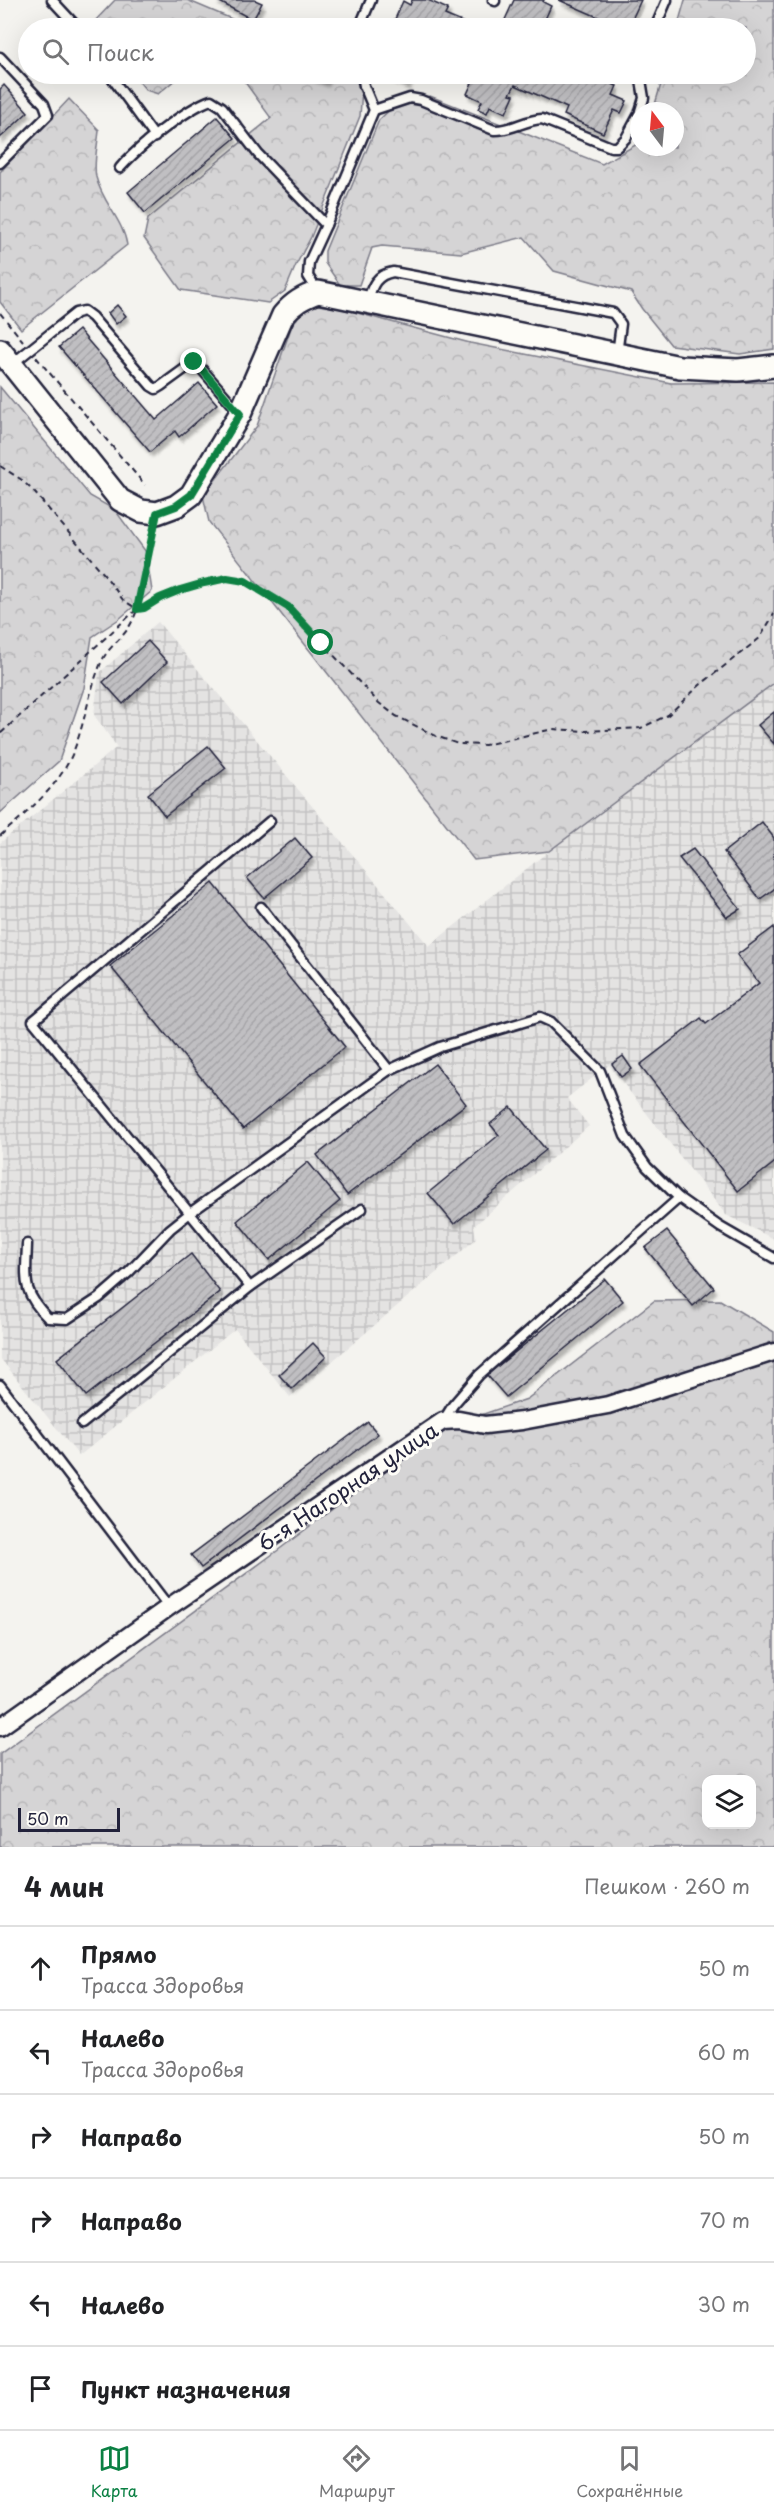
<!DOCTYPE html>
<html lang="ru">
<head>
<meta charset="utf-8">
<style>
  :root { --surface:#fff; --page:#f6f6f6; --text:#202124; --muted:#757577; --line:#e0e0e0; --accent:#0b8043 }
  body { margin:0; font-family:"Playpen Sans",sans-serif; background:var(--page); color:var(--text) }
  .controls { position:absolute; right:18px; bottom:18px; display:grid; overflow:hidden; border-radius:12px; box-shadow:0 6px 24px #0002 }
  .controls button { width:54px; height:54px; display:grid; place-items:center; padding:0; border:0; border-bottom:2px solid var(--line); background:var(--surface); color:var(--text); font:30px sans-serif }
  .compass { position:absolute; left:630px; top:102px; width:54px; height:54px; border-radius:50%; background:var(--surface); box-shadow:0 6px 24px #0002; rotate:344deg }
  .scale { position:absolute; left:18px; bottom:15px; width:102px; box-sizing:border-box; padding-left:6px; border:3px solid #22223b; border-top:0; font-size:16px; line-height:21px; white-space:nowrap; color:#22223b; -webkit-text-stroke:4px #fdfcf7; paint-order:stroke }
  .stop { position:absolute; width:18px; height:18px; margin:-14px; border:4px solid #0b8043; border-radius:50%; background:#fff }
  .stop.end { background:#0b8043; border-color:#fff; box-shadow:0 2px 6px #0008 }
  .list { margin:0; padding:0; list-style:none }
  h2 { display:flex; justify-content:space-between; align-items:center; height:78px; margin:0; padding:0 24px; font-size:26px }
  h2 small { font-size:20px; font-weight:400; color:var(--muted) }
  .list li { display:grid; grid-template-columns:39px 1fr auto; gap:18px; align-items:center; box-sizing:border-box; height:84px; padding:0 24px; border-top:2px solid var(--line) }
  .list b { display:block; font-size:22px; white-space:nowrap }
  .list p { margin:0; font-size:20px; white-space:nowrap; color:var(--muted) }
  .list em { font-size:20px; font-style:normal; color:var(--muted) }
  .icon { flex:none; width:33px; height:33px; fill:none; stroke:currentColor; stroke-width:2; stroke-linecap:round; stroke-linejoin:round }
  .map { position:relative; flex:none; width:774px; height:1847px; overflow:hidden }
  .search { position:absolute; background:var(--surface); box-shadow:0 6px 24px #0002; left:18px; right:18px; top:18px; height:66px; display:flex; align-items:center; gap:15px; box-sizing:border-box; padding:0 21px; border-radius:33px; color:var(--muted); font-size:22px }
  .sheet { height:582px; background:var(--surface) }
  nav { display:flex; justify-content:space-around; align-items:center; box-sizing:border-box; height:84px; border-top:2px solid var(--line); background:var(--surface); font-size:16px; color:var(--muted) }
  nav a { display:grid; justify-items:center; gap:3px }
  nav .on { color:var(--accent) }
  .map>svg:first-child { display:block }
  .industrial { fill:url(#industrial-grid) }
  .forest { fill:url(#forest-crowns); stroke:#7c7b88; stroke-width:1.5; fill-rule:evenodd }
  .building { fill:url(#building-hatch); stroke:#22223b; stroke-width:1.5; filter:url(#shadow) }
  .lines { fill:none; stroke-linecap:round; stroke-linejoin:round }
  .service-casing { stroke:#22223b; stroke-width:13 }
  .minor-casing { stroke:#22223b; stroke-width:21 }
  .tertiary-casing { stroke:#22223b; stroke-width:26 }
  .path { stroke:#22223b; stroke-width:2; stroke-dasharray:6 4.5; stroke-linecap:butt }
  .service { stroke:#fdfcf7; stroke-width:8 }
  .minor { stroke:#fdfcf7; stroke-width:16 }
  .tertiary { stroke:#fdfcf7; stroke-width:21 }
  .route { stroke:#0b8043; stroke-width:8 }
  .labels { text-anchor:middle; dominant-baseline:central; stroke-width:6; stroke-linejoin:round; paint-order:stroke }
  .street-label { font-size:21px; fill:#22223b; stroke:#fdfcf7 }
</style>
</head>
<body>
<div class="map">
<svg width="774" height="1847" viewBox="0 0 774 1847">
  <defs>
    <pattern id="industrial-grid" width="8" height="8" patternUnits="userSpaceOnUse" patternTransform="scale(1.5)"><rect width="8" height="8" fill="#e4e3e2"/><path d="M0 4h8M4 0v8" fill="none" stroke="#c3c2c3"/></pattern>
    <pattern id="forest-crowns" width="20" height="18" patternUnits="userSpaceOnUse" patternTransform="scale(1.5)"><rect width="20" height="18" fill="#d5d4d5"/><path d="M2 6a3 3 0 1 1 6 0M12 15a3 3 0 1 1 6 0" fill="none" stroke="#b7b6b8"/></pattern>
    <pattern id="building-hatch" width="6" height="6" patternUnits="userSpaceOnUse" patternTransform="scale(1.5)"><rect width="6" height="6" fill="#c0bfc2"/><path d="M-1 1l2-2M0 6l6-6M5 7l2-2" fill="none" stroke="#a5a4a8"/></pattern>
    <filter id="shadow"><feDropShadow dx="2.5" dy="4.5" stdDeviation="1.5" flood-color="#0004"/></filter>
  </defs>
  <rect width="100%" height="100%" fill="#f4f3ef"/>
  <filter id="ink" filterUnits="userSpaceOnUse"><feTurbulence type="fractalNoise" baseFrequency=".0167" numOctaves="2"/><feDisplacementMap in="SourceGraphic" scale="12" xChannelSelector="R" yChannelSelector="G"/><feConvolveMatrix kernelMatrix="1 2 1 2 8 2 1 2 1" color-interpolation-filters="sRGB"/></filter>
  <g filter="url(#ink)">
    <path class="industrial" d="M158,622L429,946L549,851L774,683V1239L726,1215L609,1065L567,1098L589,1126L474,1226L476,1239L290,1397L235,1329L79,1456L0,1358V843L117,747L94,715L99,673Z"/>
    <g class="forest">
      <path d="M115,0H187L253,28H99L94,22Z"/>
      <path d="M685,0H774V349L740,354L671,345L642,309L631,292L554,271L524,237L461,253L382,246L372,248L359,285H340L325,263V251L379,120L396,104L430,96L602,164L639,143V147H675V111H653L664,74H746V28H677Z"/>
      <path d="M133,74H182L158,94L146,90Z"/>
      <path d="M239,74H351L362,89L360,116L311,237L296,265L285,291L268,303L181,290L144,238L148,219L271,118Z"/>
      <path d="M69,99L99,130C98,144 93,163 96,177C102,202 123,220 127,245L21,329L0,302V172Z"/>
      <path d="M308,304L335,307L470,343L671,383L774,382V683L549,851L474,860L209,522L203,496L257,426L292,325Z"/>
      <path d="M0,387L90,496L115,510L146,552L152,591L119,619L92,637L84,688L59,761L0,813Z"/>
      <path d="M720,1300L774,1332V1847H0V1754L277,1551L437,1430L527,1399L654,1301ZM706,1780H752V1824H706Z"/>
    </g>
    <g class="building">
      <path d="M216,0H255L262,3L253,20Z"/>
      <path d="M412,0H428L448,9L445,15L476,28H391L403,1L410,5Z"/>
      <path d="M514,0H544L543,2L551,6L541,28H512L503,24Z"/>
      <path d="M559,0H641L628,28H623Z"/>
      <path d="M314,74H329L326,82L313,77Z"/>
      <path d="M382,74H412L407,85Z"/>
      <path d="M476,74H588L617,86L613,95L627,101L621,113L614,110L603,133L564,115L567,108L515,85L510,94L514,95L506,113L490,106L487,113L478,109L482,101L467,94Z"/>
      <path d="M4,85L28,112L0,138V89Z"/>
      <path d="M217,117L235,138L145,213L128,192Z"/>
      <path d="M117,305L126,316L116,324L108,313Z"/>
      <path d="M79,330L156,420L199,383L217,404L179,437L175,431L150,452L59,347Z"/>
      <path d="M148,641L167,662L123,704L103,682Z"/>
      <path d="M774,712V744L758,725Z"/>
      <path d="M208,746L226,768L165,816L148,794Z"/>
      <path d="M762,822L774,838V889L760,899L724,852Z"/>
      <path d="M295,838L312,858L264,898L247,878Z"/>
      <path d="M693,849L740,909L727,917L679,858Z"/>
      <path d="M213,883L345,1047L243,1129L110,966Z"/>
      <path d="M774,927V1163L738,1191L640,1065L701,1018L706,1024L759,983L737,955Z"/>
      <path d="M623,1056L632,1069L621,1077L612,1064Z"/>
      <path d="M435,1064L466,1104L347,1195L317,1155Z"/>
      <path d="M511,1107L546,1150L454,1224L428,1193L499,1135L490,1124Z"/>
      <path d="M308,1162L340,1201L269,1260L237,1221Z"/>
      <path d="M667,1231L714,1288L693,1306L645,1248Z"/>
      <path d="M191,1254L220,1292L86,1396L57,1359Z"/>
      <path d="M605,1279L623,1301L506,1397L487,1375Z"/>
      <path d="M313,1343L326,1357L292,1389L279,1375Z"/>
      <path d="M368,1422L378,1434L201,1568L191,1555Z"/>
    </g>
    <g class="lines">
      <defs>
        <g id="service">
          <path d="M52,0L78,28"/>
          <path d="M493,0L495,1"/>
          <path d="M359,28L371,0"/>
          <path d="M655,28L667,0"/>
          <path d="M0,57L44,104L48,115L0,163"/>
          <path d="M109,74L155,137"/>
          <path d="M374,110L410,98L421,100L494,130C511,131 524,120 542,119L611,147H617L626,138L639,114"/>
          <path d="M640,111L644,98L640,74"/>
          <path d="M120,168C137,148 187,108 211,100L222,107L258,154L326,225L309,262L308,276L318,292"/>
          <path d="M326,225L374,110L364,86L362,74"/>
          <path d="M367,302C372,287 375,275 393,272L613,313L621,324L617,354"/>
          <path d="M12,364L76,313L84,311L92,317L151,386L156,389L161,386L194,362L199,366L240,413"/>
          <path d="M261,907L389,1070"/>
          <path d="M27,1244C26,1279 21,1291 48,1318L67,1319L99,1298L129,1272L170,1229L190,1213L389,1070L440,1047L540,1017L551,1022L600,1071L625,1136L647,1167L679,1198L720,1227L774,1258"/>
          <path d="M250,1287L33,1021L270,821"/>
          <path d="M0,1385L169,1607"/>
          <path d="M443,1421L453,1405L479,1375L679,1198"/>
          <path d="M82,1424L250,1287L362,1209"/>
        </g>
        <path id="minor" d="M0,1727L169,1607L443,1421L459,1420L485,1425L522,1421L608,1405L774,1352"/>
        <path id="tertiary" d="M0,350L120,500L141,511L157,513L176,506L191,495L240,414L283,315C293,303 303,297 318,292L680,367L738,370L774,366"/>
      </defs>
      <use href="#service" class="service-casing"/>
      <use href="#minor" class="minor-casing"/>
      <use href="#tertiary" class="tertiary-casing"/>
      <g class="path">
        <path d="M0,313L23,341"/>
        <path d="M36,357L145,485"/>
        <path d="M0,466L22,480L34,492L104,574L123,600L137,609L0,734"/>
        <path d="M137,609L180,590L204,583L227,578L245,581L288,607L379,703L396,716L436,736L458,744L485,745L553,729L586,731L641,728L668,715L700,685L760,638L774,614"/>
        <path d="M0,836C28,811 60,786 74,750C85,722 89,691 101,663C107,648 121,640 129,627C144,603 148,559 153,530"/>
      </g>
      <use href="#service" class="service"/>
      <use href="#minor" class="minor"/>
      <use href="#tertiary" class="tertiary"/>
    </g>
  </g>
  <g class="lines" filter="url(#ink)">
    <path class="route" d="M194,362L199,366L240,414L191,495L176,506L157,513L137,609L144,608L160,598L180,590L204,583L227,578L245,581L288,607L321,643"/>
  </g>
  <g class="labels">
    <g class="street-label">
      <text transform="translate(347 1486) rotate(-34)">6-я Нагорная улица</text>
    </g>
  </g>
</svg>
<div class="controls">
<button><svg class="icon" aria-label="layers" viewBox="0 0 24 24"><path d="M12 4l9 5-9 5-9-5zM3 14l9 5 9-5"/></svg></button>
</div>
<svg class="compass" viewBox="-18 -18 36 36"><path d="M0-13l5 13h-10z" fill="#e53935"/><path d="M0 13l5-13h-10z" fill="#757577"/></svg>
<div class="scale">50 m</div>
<div class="stop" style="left:321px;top:643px"></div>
<div class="stop end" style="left:194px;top:362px"></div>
<div class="search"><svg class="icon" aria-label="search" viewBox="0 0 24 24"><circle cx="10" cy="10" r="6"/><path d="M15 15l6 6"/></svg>Поиск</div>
</div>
<section class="sheet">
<h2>4 мин<small>Пешком · 260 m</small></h2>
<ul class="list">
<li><svg class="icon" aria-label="ahead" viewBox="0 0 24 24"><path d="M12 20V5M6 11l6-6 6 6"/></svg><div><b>Прямо</b><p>Трасса Здоровья</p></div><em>50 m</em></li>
<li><svg class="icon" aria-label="left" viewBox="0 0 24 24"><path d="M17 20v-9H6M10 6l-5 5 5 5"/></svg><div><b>Налево</b><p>Трасса Здоровья</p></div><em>60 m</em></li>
<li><svg class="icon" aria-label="right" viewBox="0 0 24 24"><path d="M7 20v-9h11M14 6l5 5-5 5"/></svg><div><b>Направо</b></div><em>50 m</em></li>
<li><svg class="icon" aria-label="right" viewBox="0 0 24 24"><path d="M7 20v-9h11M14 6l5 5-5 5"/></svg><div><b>Направо</b></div><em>70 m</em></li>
<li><svg class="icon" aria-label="left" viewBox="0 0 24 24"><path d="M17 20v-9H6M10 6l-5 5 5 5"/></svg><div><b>Налево</b></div><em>30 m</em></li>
<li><svg class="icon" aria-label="arrive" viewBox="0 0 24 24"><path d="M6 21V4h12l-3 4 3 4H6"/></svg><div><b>Пункт назначения</b></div></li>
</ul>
</section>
<nav>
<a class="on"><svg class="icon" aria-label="map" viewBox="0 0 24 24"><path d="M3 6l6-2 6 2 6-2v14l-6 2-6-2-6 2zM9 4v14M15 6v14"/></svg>Карта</a>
<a><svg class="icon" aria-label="directions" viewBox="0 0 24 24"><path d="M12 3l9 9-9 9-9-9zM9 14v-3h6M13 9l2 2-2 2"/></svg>Маршрут</a>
<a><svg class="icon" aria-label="saved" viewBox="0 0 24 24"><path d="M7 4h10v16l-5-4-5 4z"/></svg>Сохранённые</a>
</nav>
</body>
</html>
